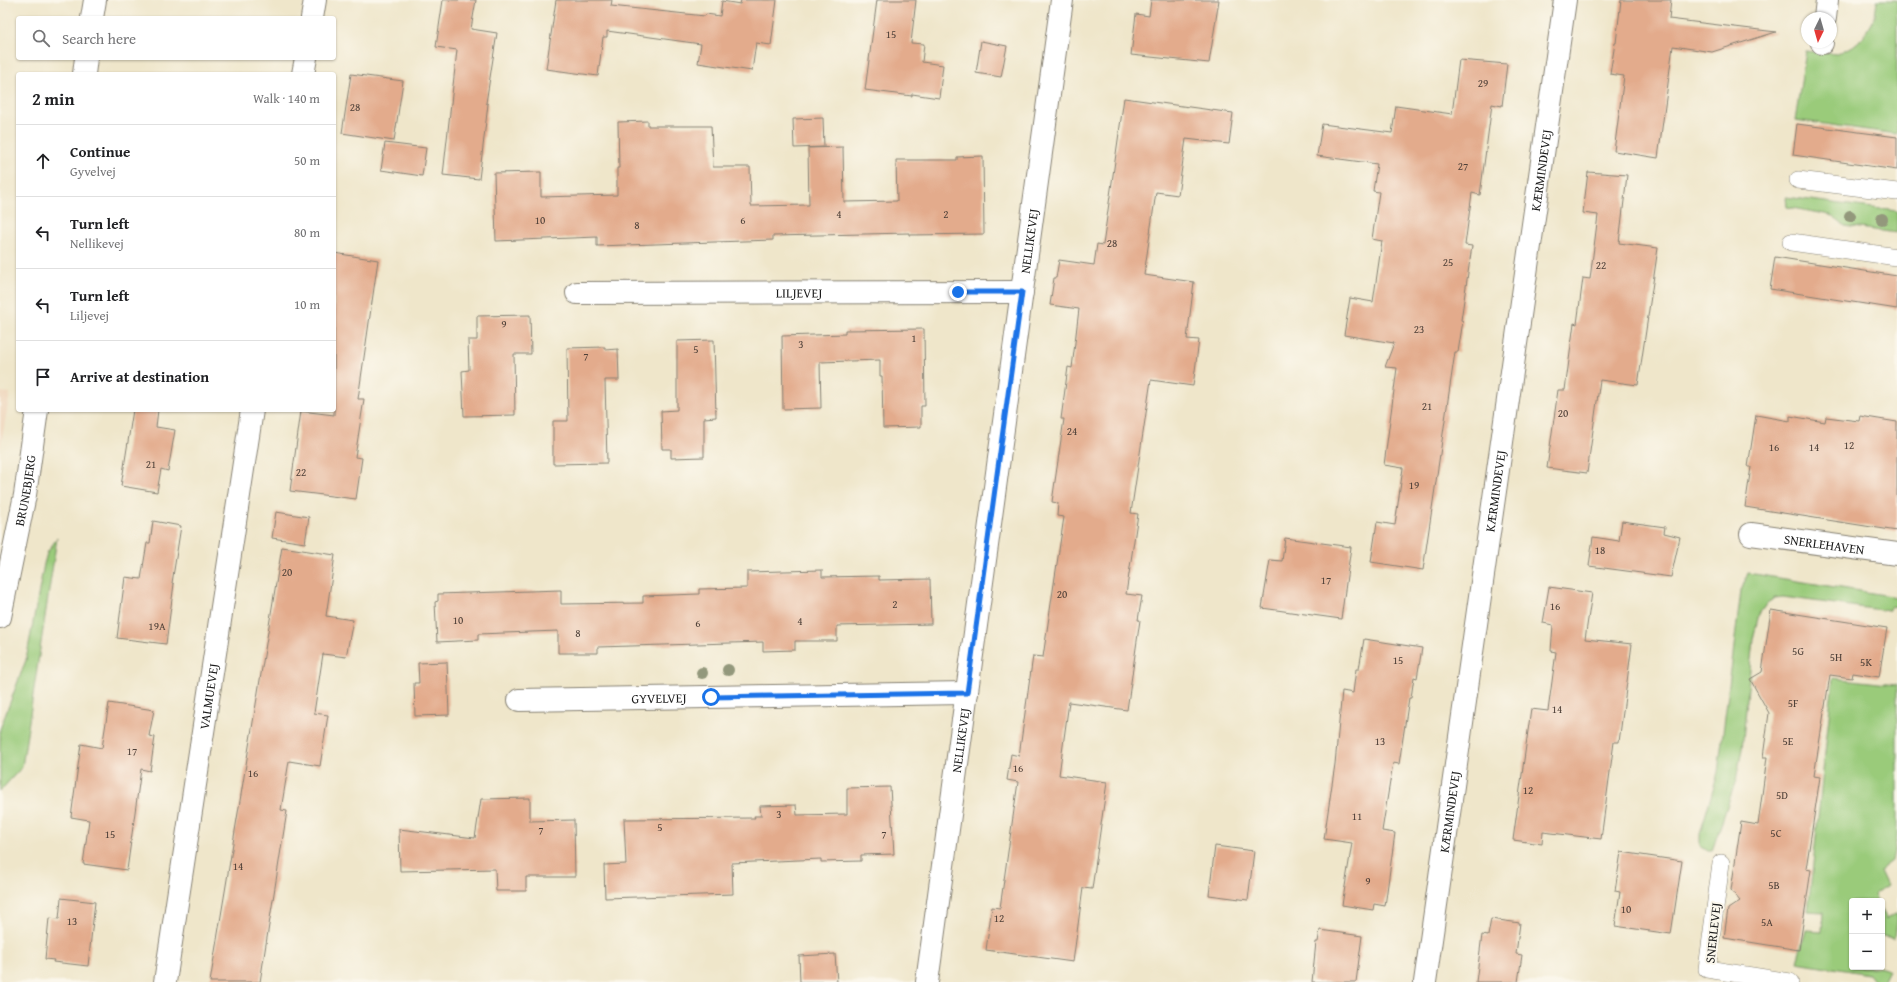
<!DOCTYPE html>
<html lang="en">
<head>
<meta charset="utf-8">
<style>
  :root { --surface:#fff; --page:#f6f6f6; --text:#202124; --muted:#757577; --line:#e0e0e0 }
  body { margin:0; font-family:"Gentium Book Plus",serif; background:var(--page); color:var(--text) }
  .controls { position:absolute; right:12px; bottom:12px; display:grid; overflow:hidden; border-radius:4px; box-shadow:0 1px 3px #0004 }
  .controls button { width:36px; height:36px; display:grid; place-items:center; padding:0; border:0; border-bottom:1px solid var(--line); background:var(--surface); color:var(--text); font:20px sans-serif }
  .compass { position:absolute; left:1801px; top:12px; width:36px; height:36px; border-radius:50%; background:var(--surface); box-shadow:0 1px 3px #0004; rotate:185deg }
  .stop { position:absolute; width:12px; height:12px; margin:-9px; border:3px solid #1a73e8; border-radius:50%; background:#fff }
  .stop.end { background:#1a73e8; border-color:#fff; box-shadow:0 1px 4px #0008 }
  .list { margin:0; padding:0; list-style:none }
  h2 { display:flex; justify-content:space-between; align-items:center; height:52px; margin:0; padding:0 16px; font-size:17px }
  h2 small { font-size:13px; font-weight:400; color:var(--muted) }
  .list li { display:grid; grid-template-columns:26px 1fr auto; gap:12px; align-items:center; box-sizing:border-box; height:72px; padding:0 16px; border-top:1px solid var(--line) }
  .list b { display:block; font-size:15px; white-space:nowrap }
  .list p { margin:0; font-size:13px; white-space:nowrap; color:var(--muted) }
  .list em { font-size:13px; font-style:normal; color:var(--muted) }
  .icon { flex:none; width:22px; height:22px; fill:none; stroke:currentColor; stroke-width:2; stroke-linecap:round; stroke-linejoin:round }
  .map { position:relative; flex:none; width:1897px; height:982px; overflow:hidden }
  .search { position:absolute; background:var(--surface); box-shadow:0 1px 3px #0004; left:16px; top:16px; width:320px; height:44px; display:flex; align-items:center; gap:10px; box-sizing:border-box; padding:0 14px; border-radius:4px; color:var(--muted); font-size:15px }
  .panel { position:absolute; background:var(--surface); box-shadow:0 1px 3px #0004; left:16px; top:72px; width:320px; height:340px; border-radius:4px }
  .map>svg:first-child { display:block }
  .built { fill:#efd6bc }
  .green { fill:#9acb7a; stroke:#5b744b }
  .building { fill:#e3ab8c }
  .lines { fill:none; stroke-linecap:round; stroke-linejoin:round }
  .lane-casing { stroke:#868173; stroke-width:18 }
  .street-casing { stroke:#868173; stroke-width:24 }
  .lane { stroke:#fff; stroke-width:17 }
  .street { stroke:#fff; stroke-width:22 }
  .tree { fill:#93987c }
  .route { stroke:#1a73e8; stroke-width:5 }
  .labels { text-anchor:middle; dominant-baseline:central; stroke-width:4; stroke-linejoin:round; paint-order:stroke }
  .number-label { font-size:11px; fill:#4e4038 }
  .street-label { font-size:13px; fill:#1c1c1c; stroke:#fbf7ec }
</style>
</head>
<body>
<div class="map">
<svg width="1897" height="982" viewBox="0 0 1897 982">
  <rect width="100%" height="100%" fill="#fbf7ec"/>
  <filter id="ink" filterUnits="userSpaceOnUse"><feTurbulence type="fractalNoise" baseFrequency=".025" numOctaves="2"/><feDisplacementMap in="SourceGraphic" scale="8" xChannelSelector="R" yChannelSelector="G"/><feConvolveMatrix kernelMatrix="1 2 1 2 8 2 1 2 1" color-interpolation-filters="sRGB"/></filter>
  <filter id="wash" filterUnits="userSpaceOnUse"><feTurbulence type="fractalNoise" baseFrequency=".012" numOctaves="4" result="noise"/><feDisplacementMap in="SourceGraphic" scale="16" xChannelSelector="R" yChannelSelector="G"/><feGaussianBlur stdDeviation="0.9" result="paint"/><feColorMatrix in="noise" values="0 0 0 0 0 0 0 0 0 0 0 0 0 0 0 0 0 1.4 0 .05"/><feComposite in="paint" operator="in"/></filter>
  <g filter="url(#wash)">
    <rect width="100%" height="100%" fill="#efe6ca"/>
    <path class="built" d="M0,392L10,393L0,450Z"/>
    <g class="green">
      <path d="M1877,0H1897V134L1795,120L1806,51L1837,54L1852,46L1863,37L1875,16Z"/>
      <path d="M1786,197L1897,211V233L1845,226L1830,215L1787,207Z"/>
      <path d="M57,538L22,767L0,791V729L26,660L44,564L47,553Z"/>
      <path d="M1748,573L1897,597V607L1891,606L1888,611L1783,597L1775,598L1767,603L1759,614L1753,639L1742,749L1736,780L1712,851H1708L1700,846V834L1718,772L1741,591Z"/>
      <path d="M1833,678L1897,685V837L1892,861L1880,870L1887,885L1874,895L1877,901H1852V967H1879L1889,970L1883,982H1875L1869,974L1797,962L1806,930L1822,931L1823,912L1808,911Z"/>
      <path d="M1882,910L1887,919L1897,913L1894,938L1882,936Z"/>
    </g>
    <g id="blocks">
      <g class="building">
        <path d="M443,0H476L471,29L497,33L486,103L488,104L482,155L479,179L443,175L457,50L436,47Z"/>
        <path d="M556,0H612L611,6L705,16L706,14L720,16L722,1L740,4L741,0H777L771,45L756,43L752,71L698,63L701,44L607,31V37H603L598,76L546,69Z"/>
        <path d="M877,0H916L911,43L924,44L922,62L943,65L939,98L912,94V96L865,90Z"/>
        <path d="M1151,0H1219L1209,63L1131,55L1136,14L1149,16Z"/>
        <path d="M1621,0H1671L1669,19L1776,32L1712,52L1673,46L1658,158L1614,151L1624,76L1610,74L1615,43H1616Z"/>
        <path d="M981,41L1007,46L1001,77L976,73Z"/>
        <path d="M1459,60L1507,64L1502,106L1492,104L1480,195L1472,193L1465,245L1472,246L1461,320L1463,321L1458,352H1455L1423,570L1371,562L1377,522L1395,525L1403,468L1384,465L1397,368L1385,367L1394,343L1344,335L1350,298L1373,302L1382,241L1372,239L1379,192L1373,191L1377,164L1317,156L1322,124L1392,133L1396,106L1452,114Z"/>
        <path d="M351,74L403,81L394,141L342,133Z"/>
        <path d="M1124,98L1233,113L1229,144L1186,139L1178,195L1156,192L1144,275L1194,282L1187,339L1199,340L1193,386L1151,380L1131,513L1138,514L1126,594L1142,596L1138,620H1140L1127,710L1069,702L1059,775L1107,782L1092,889L1083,888L1073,962L986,950L992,907L1000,908L1018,782L1007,780L1011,754L1019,756L1033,656L1043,657L1064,517L1057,516L1058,503L1052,502L1064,419H1061L1068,367L1072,368L1079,309L1050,305L1054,278H1056L1059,260L1094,265L1097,244L1103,245Z"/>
        <path d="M823,118L824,147L794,148L793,119Z"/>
        <path d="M648,121V126H711L713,167H750L751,206L809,205L808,148L843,147L844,202L897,201L896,160H957V157L983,156L984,234L909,235V233L773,236V240L597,246V237L496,241L494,173L541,172V197L617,195V168H619L618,122Z"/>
        <path d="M1797,124L1897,137V170L1793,155Z"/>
        <path d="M385,143L426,148L422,176L381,170Z"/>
        <path d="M1588,172L1627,175L1619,243L1658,248L1638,385L1600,380L1587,473L1547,468L1558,390H1565L1574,323L1577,324L1583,278L1590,279L1598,215L1583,213Z"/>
        <path d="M334,253L378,260L358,399H364L355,457L362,458L356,499L290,491L301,411L334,415Z"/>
        <path d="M1775,257L1897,276V309L1770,289Z"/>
        <path d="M530,315L531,354H514L515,415L464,416L462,371L469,370L468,340H477V316Z"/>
        <path d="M924,329L925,406H921V427L883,428L882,376H880V360L820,362L821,408L783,409L782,336L845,334V330Z"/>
        <path d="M714,340L716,417L704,418V457L671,458V449H662L661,411L677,410V341Z"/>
        <path d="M605,347V350L618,349L619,380H605L607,463L553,464V421H568L567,348Z"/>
        <path d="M133,410H158L156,427L175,430L168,471L161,469L157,492L121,486Z"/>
        <path d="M1756,415L1790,421V416L1825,422L1826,417L1859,421L1860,416L1897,422V531L1745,507L1751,467H1748Z"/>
        <path d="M276,512L309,517L305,543L272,538Z"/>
        <path d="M153,521L181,526L172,583L174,584L166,644L117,638L125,577L141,579L147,543H150Z"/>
        <path d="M1622,521L1665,527L1664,533L1680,537L1671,577L1589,566L1593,537L1619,541Z"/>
        <path d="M1285,538L1351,547L1341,619L1262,608L1270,560L1282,561Z"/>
        <path d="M282,547L335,555L326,616L353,620L346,657L323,654L314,713L328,715L320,766L289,761L281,810L287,811L260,982H210Z"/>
        <path d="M822,570V577L879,576V580L930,579L931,624L837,626V641H795V650L763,651V642L598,647V653H558V631L478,634V640L437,642L435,602L438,601V594L561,590V604L643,603V596L699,594V589L747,588V572Z"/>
        <path d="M1549,587L1592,593L1585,639L1632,644L1619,742H1614L1601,839L1543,832L1542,844L1513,840L1531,709L1548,711L1556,652L1551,651L1553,625L1543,623Z"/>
        <path d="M1771,610L1887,628L1879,677L1853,673L1852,678L1830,675L1814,776L1820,777L1806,869L1811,870L1799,950L1724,938L1728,909L1740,901L1731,890L1741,822L1758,825L1767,757H1763L1769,713L1750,679L1762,672Z"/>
        <path d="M1364,639L1422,648L1417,678L1414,677L1411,698H1409L1399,764L1393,763L1382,831L1395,833L1385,906L1374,904L1373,910L1342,905L1352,843L1324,839L1335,764L1342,691L1353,693L1356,669H1359Z"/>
        <path d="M447,662L449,715L415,716L414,683H419L418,663Z"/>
        <path d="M109,703L154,710L149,736L155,737L150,771L141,769L127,870L83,864L89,820L71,817L81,744L102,748Z"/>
        <path d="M890,787L894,854L861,855V861L821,862V859L732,863L733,894L605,898L604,865L626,864L624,819L755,818L754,816H761L760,806L796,805L797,815L847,814V788Z"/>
        <path d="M530,798V821L574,820L575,877H526V891H496L495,869L400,871L399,829L475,838L481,799Z"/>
        <path d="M1215,846L1254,851L1248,900L1209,895Z"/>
        <path d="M1621,852L1682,861L1671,934L1615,926L1620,892L1615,891Z"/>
        <path d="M61,898L95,902L88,966L53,962L54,960L45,959L49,918L59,919Z"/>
        <path d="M1491,919L1520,923L1516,954L1522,955L1518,982H1476L1482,935L1488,936Z"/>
        <path d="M1320,930L1362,936L1356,982H1312L1316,942H1318Z"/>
        <path d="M835,954L837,982H800L799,956Z"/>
      </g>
    </g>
  </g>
  <g filter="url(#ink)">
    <use href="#blocks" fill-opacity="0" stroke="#868173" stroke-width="1"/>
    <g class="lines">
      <defs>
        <g id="lane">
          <path d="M1798,180L1897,192"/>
          <path d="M1791,242L1897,257"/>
          <path d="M1721,863L1707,969L1790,982"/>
        </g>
        <g id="street">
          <path d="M92,18L95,0"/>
          <path d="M312,18L315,0"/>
          <path d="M1825,18L1827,0"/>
          <path d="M1822,43V42"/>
          <path d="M84,74L86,58"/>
          <path d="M303,74L306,58"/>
          <path id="s1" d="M577,293L1022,292"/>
          <path id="s2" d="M1751,534L1897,554"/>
          <path id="s3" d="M0,617L25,495L37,410"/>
          <path id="s4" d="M519,700L967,693"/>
          <path id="s5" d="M165,982L252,410"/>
          <path id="s6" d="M927,982L1062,0"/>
          <path id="s7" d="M1425,982L1565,0"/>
        </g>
      </defs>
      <use href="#lane" class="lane-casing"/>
      <use href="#street" class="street-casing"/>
      <use href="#lane" class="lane"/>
      <use href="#street" class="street"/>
    </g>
    <g class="tree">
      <circle cx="1850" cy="216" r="6"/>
      <circle cx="1882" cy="219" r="6"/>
      <circle cx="728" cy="670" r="6"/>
      <circle cx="702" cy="673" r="6"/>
    </g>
  </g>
  <g class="lines" filter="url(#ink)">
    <path class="route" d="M711,697L967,693L1022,292H958"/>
  </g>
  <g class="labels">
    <g class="number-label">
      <text x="891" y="34">15</text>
      <text x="1483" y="83">29</text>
      <text x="355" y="107">28</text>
      <text x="1463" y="166">27</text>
      <text x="839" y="214">4</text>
      <text x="946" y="214">2</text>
      <text x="540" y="220">10</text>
      <text x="743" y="220">6</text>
      <text x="637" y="225">8</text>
      <text x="1112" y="243">28</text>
      <text x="1448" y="262">25</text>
      <text x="1601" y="265">22</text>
      <text x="504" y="324">9</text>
      <text x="1419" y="329">23</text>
      <text x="914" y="338">1</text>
      <text x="801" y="344">3</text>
      <text x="696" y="349">5</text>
      <text x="586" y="356">7</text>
      <text x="1427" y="406">21</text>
      <text x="1563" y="413">20</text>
      <text x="1072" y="431">24</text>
      <text x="1849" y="445">12</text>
      <text x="1774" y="447">16</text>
      <text x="1814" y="447">14</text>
      <text x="151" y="464">21</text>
      <text x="301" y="472">22</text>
      <text x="1414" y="485">19</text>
      <text x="1600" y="550">18</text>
      <text x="287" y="572">20</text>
      <text x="1326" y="580">17</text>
      <text x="1062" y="594">20</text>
      <text x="895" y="604">2</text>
      <text x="1555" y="606">16</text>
      <text x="458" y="620">10</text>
      <text x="800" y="621">4</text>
      <text x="698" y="623">6</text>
      <text x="157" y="626">19A</text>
      <text x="578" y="633">8</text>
      <text x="1798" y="651">5G</text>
      <text x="1836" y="657">5H</text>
      <text x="1398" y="660">15</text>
      <text x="1866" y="662">5K</text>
      <text x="1793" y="703">5F</text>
      <text x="1557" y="709">14</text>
      <text x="1380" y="741">13</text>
      <text x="1788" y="741">5E</text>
      <text x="132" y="751">17</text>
      <text x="1018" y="768">16</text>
      <text x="253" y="773">16</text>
      <text x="1528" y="790">12</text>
      <text x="1782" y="795">5D</text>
      <text x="779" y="814">3</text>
      <text x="1357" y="816">11</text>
      <text x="660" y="827">5</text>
      <text x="541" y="830">7</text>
      <text x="1776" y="833">5C</text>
      <text x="110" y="834">15</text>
      <text x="884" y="834">7</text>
      <text x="238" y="866">14</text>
      <text x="1368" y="881">9</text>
      <text x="1774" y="885">5B</text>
      <text x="1626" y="909">10</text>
      <text x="999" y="918">12</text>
      <text x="72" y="921">13</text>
      <text x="1767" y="922">5A</text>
    </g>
    <g class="street-label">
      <text stroke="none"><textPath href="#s7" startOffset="820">KÆRMINDEVEJ</textPath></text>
      <text stroke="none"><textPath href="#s6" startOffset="748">NELLIKEVEJ</textPath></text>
      <text stroke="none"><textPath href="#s1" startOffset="222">LILJEVEJ</textPath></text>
      <text stroke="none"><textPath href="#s3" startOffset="129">BRUNEBJERG</textPath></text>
      <text stroke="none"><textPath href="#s7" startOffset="496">KÆRMINDEVEJ</textPath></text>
      <text stroke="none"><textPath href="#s2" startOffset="74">SNERLEHAVEN</textPath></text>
      <text stroke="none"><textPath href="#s5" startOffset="289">VALMUEVEJ</textPath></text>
      <text stroke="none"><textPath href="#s4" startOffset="140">GYVELVEJ</textPath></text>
      <text stroke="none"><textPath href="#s6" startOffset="244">NELLIKEVEJ</textPath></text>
      <text stroke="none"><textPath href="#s7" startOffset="172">KÆRMINDEVEJ</textPath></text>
      <text transform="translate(1713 933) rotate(-84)">SNERLEVEJ</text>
    </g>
  </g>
</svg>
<div class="controls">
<button>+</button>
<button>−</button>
</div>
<svg class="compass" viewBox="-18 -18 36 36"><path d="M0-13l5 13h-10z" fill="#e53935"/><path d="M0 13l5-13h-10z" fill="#757577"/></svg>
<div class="stop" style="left:711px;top:697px"></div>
<div class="stop end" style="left:958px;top:292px"></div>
<div class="search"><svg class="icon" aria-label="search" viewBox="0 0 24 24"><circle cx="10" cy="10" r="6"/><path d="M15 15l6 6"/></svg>Search here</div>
<section class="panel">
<h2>2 min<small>Walk · 140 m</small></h2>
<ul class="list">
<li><svg class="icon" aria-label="ahead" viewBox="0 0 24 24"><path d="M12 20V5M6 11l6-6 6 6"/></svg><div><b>Continue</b><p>Gyvelvej</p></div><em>50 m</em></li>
<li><svg class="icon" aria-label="left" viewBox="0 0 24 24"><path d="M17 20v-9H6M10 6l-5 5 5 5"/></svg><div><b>Turn left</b><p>Nellikevej</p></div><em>80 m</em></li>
<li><svg class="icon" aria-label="left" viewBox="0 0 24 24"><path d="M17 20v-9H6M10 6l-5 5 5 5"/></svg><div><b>Turn left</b><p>Liljevej</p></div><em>10 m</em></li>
<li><svg class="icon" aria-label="arrive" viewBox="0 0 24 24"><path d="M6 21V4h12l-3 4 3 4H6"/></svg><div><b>Arrive at destination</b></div></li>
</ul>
</section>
</div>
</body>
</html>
